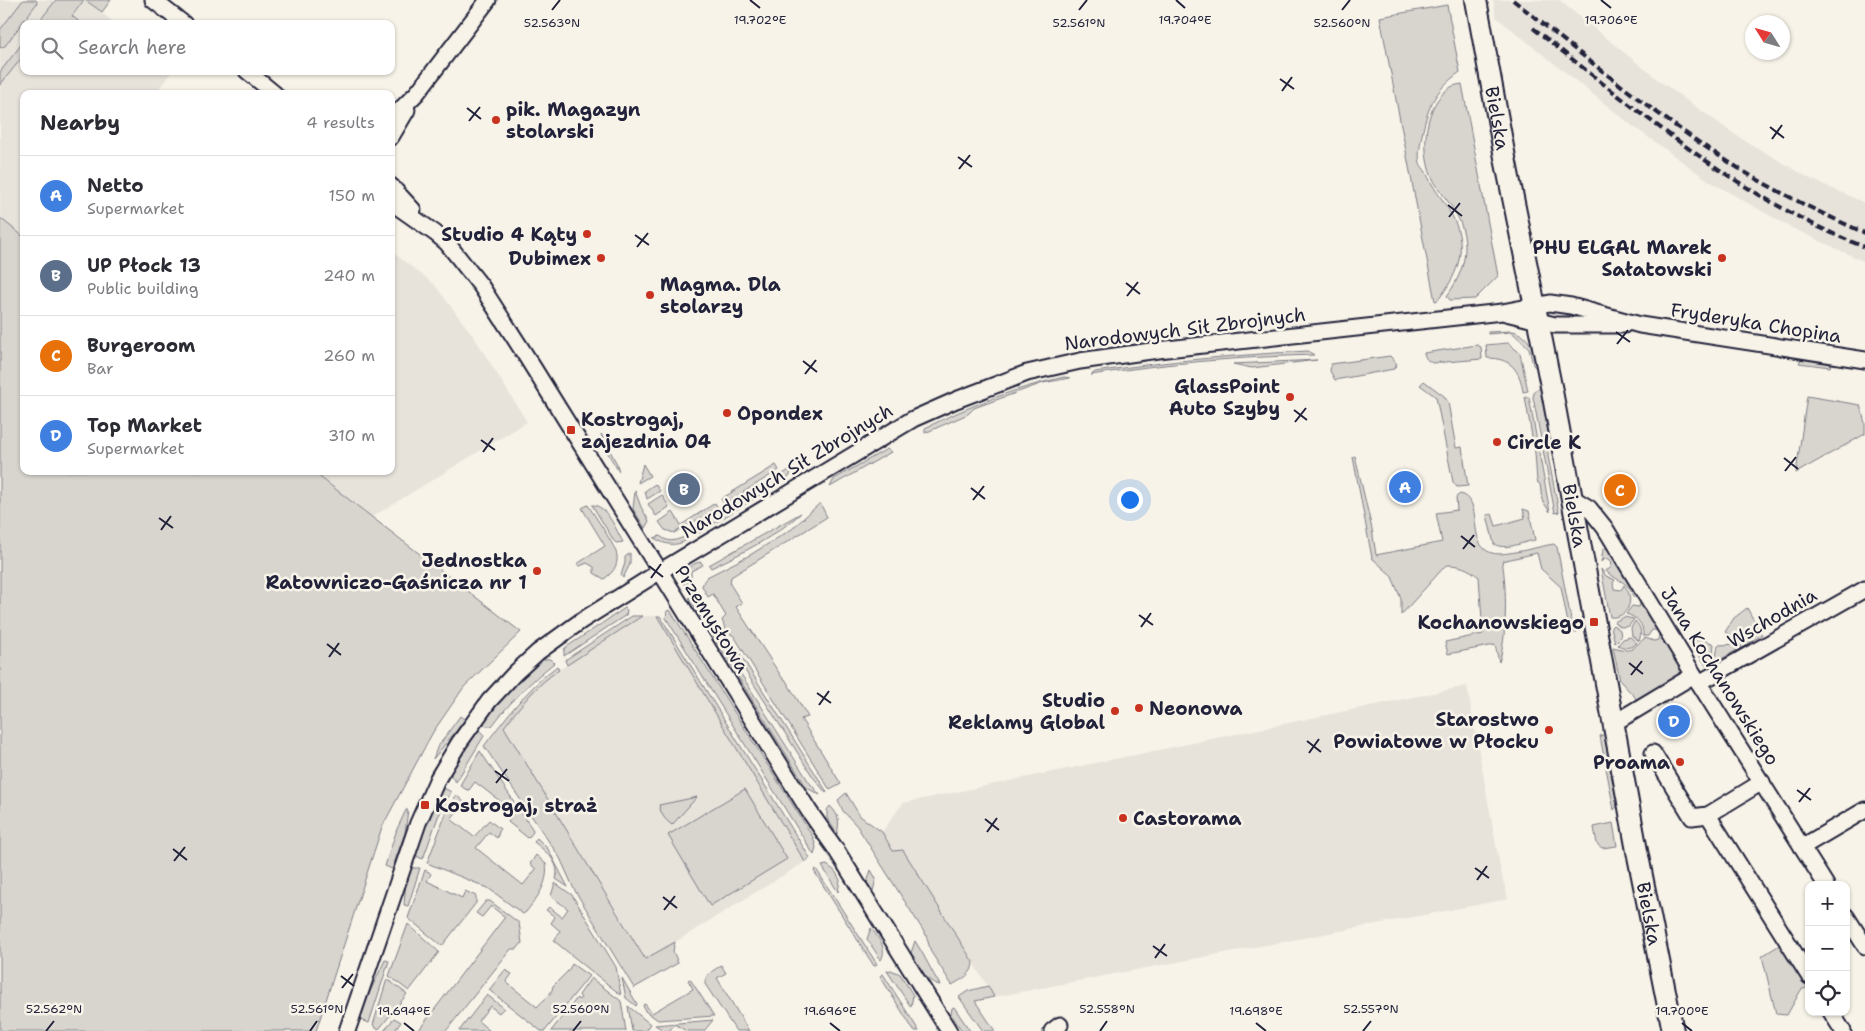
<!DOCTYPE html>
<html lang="en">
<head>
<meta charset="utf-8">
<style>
  :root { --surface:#fff; --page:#f7f7f7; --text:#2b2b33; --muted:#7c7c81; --line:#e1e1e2; --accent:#2563eb }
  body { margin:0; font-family:"Shantell Sans",sans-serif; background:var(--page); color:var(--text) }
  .controls { position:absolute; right:15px; bottom:15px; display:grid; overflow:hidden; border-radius:10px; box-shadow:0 1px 4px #0004 }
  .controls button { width:45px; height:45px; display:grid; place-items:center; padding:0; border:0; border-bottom:1px solid var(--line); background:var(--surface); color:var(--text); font:25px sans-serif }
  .compass { position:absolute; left:1745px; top:15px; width:45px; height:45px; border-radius:50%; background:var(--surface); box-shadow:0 1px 4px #0004; rotate:307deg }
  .you { position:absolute; left:1129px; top:499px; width:18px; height:18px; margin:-12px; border:4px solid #fff; border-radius:50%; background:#1a73e8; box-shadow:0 0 0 8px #1a73e833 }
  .badge { display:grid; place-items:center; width:32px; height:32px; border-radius:50%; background:var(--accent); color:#fff; font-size:16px; font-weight:700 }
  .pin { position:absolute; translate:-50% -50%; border:2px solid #fff; box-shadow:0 1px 5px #0006 }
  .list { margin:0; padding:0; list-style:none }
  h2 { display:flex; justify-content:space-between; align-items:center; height:65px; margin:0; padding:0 20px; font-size:21px }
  h2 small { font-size:16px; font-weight:400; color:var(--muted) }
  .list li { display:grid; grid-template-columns:32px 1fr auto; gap:15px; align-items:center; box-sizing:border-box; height:80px; padding:0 20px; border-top:1px solid var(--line) }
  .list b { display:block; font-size:19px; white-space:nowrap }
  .list p { margin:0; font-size:16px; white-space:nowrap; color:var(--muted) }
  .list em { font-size:16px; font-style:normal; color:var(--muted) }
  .icon { flex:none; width:28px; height:28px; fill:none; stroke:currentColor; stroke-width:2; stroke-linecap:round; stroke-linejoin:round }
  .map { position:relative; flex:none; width:1865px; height:1031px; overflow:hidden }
  .search { position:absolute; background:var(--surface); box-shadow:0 1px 4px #0004; left:20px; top:20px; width:375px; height:55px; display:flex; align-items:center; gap:12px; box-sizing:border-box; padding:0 18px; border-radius:10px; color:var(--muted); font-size:19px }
  .panel { position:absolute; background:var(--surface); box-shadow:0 1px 4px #0004; left:20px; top:90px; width:375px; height:385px; border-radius:10px }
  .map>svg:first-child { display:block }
  .built { fill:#e7e3db }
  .green { fill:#d8d5cf; stroke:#7d7c85 }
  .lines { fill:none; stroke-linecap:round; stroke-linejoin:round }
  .minor-casing { stroke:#22223b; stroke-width:19 }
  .major-casing { stroke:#22223b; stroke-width:24 }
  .minor { stroke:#f7f3e8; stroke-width:15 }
  .major { stroke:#f7f3e8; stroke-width:20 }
  .rail { stroke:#22223b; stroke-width:4; stroke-dasharray:8 4; stroke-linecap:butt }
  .ticks { fill:none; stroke:#22223b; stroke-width:2 }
  .poi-dot { fill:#c8321e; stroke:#f7f3e8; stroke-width:2 }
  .labels { text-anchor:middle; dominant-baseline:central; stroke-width:5; stroke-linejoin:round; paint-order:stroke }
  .poi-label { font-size:19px; font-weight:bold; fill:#22223b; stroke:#f7f3e8; text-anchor:end }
  .street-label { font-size:19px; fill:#22223b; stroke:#f7f3e8 }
  .ticks-label { font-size:12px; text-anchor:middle; fill:#22223b; stroke:#f7f3e8; stroke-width:5; stroke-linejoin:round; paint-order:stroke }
</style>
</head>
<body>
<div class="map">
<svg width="1865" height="1031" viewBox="0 0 1865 1031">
  <rect width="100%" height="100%" fill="#f7f3e8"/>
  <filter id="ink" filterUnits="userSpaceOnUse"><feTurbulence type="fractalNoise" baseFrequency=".02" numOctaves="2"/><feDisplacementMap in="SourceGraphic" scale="10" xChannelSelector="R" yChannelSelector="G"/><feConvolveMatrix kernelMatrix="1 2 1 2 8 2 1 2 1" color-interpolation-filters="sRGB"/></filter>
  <g filter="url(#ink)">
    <g class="built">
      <path d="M0,0H85L116,24H24V71H172L155,94H24V251L0,233Z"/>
      <path d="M1493,0H1559L1661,82L1737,136L1809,178L1865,203V262L1790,227L1709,181L1630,124L1496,17Z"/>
      <path d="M391,251L434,284L474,337L527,422L372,517L312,471H391Z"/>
      <path d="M642,616H657L805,862L646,960L504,727L527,698L548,677Z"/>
      <path d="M1467,686L1501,872L1508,899L994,997L903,850L893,851L882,832L903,803Z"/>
    </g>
    <g class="green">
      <path d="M23,0H36L37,3L5,46L0,48V30Z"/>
      <path d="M56,0H84L72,16L82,24H37Z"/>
      <path d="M85,0H111L102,12Z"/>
      <path d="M1447,5L1460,72C1433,91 1427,109 1421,140C1420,148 1418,154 1420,163C1421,166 1424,169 1426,172C1432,187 1442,198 1450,212C1469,245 1460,272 1438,300L1435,301L1380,17Z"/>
      <path d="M24,41V55L0,85V72Z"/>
      <path d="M1462,84L1498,276L1475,299L1450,300L1447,296C1461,276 1469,255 1463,231C1458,209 1440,195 1431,175C1421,149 1424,103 1451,87C1454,85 1458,85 1462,84Z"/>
      <path d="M0,218L24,237V471H312L521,632L464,687L433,732L382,827L316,1031H0Z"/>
      <path d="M1513,331C1532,337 1534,351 1537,369L1533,365L1529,348L1514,334L1510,332L1488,334V332Z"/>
      <path d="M1508,343L1520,353L1528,391L1523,392C1520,370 1511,358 1487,358L1486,345Z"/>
      <path d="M1477,345L1481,347L1482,359L1433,363C1428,362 1425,358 1424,353Z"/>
      <path d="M1308,351L1314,355C1240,357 1165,363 1091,375L1095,372C1165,361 1237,355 1308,351Z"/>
      <path d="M1390,356L1397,364L1394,369L1335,380L1330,371L1331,364Z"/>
      <path d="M1801,359L1831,363L1830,367L1799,363Z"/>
      <path d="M1317,360L1252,368L1233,364Z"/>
      <path d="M1064,377L1070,378L1043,383L974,408L968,414L925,433V428C969,406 1015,388 1064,377Z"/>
      <path d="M1424,381L1444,396L1448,402L1456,448L1462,447L1468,486L1457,487L1453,482L1436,397L1420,385Z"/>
      <path d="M1541,388L1548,423V456L1559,512L1555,513L1533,397L1535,390Z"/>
      <path d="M1807,396L1860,405L1865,423V434L1796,473Z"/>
      <path d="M1525,397H1529L1550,512L1542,500L1540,484L1537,482L1535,453Z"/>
      <path d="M601,434L617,464L619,472L606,450Z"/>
      <path d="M887,449L891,452L830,487L834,479Z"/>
      <path d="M1355,456L1372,529L1376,555L1442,542L1436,513L1457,510L1456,497L1460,494C1485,498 1465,546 1492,553C1504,557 1540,546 1554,544L1557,547L1573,630L1576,629L1577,632L1570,634L1561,587L1541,569L1537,553L1502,561C1507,585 1507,639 1499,662L1495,645L1448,654L1445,642L1483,634L1479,577C1468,568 1460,565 1446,565L1401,615V599L1395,584L1391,575L1372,558L1353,457Z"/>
      <path d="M643,464L650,476L638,483Z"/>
      <path d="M776,465L779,470L724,504L721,499Z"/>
      <path d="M791,469L790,476L699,533L696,528Z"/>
      <path d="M655,484L660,491L647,499L645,491Z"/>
      <path d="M635,491L641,507L649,521L645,528L633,509Z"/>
      <path d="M662,495L669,507L656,516L648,504Z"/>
      <path d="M715,503L718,508L674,533L665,530L659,522L673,512L681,525Z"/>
      <path d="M820,503L827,517L731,577L730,584L742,603L736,607L783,679H785L808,717L801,719L841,784L830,790L734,636L726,631L722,620L726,616L713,594L708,597L702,586L704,581L707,577L750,555L792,529Z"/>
      <path d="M588,505C594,515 616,546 617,556C618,567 612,573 604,579L594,573V567L587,563L580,566L577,564L605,546L582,508Z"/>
      <path d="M592,505C607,505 616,530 623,542L616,543L614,541Z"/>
      <path d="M1523,509L1529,511L1535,540C1523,542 1505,551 1494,544L1487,515L1492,514L1496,526L1525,518Z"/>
      <path d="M801,513C775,537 742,553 711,568L709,565Z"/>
      <path d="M660,536C668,543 675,541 684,537L687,540C676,547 665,545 654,538Z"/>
      <path d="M1609,546L1681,665L1677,678L1637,702L1635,697L1620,681L1613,647C1636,653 1629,650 1645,638L1654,641L1658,640L1659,634L1656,630H1652L1648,636H1643C1644,624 1637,617 1626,614L1632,606L1639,607L1641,601L1637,596L1633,597C1629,580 1615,581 1605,570H1608L1612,566L1611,561L1609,559H1604L1601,562L1603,550Z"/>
      <path d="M630,553V564L623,578L621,575L625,563V557Z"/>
      <path d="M701,562L703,565L691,571V581L684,585C684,574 689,563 701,562Z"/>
      <path d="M1601,569L1606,576L1615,580L1613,583L1614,589L1621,590L1624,585C1636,599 1628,619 1610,617Z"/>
      <path d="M692,596L696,597L717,631L721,635L729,655L809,782L820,795L807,788L689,598Z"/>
      <path d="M625,608L627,610L626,615L564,656V650L565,648Z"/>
      <path d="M1747,608L1762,635L1746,645L1725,632L1734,618Z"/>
      <path d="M670,610L813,837L816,847L814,855L666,618L667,611Z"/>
      <path d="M632,616H642L567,665L565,660Z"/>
      <path d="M657,616H660L810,858L805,862Z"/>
      <path d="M1624,617L1634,619L1629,626L1621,627L1614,622Z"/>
      <path d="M1635,621C1641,627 1642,633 1639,641L1632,636L1631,628Z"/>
      <path d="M1613,625L1620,630L1621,637L1615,643L1611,627Z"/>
      <path d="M1630,637L1637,643C1632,648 1625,649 1618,645L1623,639Z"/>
      <path d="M1698,637L1714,644L1713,653L1714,663L1707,667L1690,642Z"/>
      <path d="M729,641L733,643L827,792L826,793L813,777L732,650Z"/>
      <path d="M1740,644L1742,647L1718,661L1716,657L1718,645Z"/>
      <path d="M545,659H550L554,663C530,682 510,702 492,726H486L483,723L505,695L539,661Z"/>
      <path d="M557,666L559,670C537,684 520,706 504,727L645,959L675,942L673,951L678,963L634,988L574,889L560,858L484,746C506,717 528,688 557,666Z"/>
      <path d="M460,716L465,720L433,759L437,748Z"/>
      <path d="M479,729L484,736L456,782L451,776V772Z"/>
      <path d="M1606,734L1619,800L1618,805L1614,810L1600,736Z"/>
      <path d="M480,751L533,830V832L528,838L508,822L514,812L475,782L469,790L465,789L460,785Z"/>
      <path d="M446,789L451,792L438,817L423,859L418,857L415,853L426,822L442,790Z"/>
      <path d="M745,789L787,859L710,906L668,835Z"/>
      <path d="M846,793L860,816L882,832L893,851L903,850L973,962C973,975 962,979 952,985L931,952L926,935L857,826L843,811L838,800Z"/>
      <path d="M456,795L464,802L451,819L474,837L489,820L500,829L497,838L489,832L476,848L523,885L536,869L530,864L536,855L546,864C549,883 537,898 526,912L523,914L488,888L427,863L447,811Z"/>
      <path d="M697,797L672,825C664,819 661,814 659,805Z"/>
      <path d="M830,806C839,815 840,821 837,834L827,818V810Z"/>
      <path d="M406,810H408L405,833L392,869L385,866L397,829Z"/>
      <path d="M1613,823L1617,846L1602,848L1597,844L1594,827Z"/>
      <path d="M537,838L548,849L568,887L556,879C561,862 545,851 534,842Z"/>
      <path d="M827,865L835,871L840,880L838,892L822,866Z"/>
      <path d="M411,868H420L408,906L404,905L406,881Z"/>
      <path d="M816,869L877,964L874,966L814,871Z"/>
      <path d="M425,870L429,872L431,874L427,881L462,898L465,891L476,896V903L442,946L408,918Z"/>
      <path d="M871,870L876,879L873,891L867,883Z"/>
      <path d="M555,883L572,895L616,967L621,995L554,941L560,931L551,923L555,917L546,910L549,907L562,917L568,909L551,896Z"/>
      <path d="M486,901H490L519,923L522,943L517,949H511L446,1031H418L505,917L491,906L482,917L476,913Z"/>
      <path d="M408,924L439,952L409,991L389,976Z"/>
      <path d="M871,928C878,938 888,948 881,960L867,939Z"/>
      <path d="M915,941C925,956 931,971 940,985C926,983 918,964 911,953Z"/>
      <path d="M1783,943L1808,987L1801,990L1787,1015L1776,1014L1762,956Z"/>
      <path d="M385,960L389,961L369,1023L360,1020L366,1000Z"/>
      <path d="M572,964L589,976L545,1031H541L489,990L505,970L512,974L506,982L537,1007C543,1000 552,995 553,986L568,971Z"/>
      <path d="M721,965L726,973L717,978L749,1031H736L705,984C704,974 714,971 721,965Z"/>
      <path d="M891,970L900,974L913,995L911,1007L887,971Z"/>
      <path d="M883,974L919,1031H914L880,976Z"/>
      <path d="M591,978L621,1001L626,1031H551L577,998L579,1000L581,998L579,995Z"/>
      <path d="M622,978L637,1004L636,1006L626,998Z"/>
      <path d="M387,979L407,994L380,1028L377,1029L373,1025Z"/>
      <path d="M690,979L714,1016L658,1020L645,1011L643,1005L645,1004L652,1013L693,989L688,980Z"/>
      <path d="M988,986L994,997L975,1001L995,1031H983L959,997L968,991Z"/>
      <path d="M487,995L504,1008L499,1013L490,1006L478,1021L490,1031H459Z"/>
      <path d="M628,1006L650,1024L645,1031H632Z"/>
      <path d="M954,1007L970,1031H962L951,1014L952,1008Z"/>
      <path d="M394,1018L401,1022L396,1029L399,1031H384Z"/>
      <path d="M713,1020L704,1031H686L675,1024L669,1031H665L655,1025Z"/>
    </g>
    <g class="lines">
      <defs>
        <g id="minor">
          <path d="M153,0L184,24"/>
          <path d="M247,71L275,94"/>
          <path d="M391,119L417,93L488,0"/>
          <path d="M391,137L407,110"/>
          <path d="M391,186L413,210"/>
          <path d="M391,202L435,233L447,243L481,286L526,356L809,811L835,848L949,1031"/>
          <path d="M1506,313L1555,325H1624"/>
          <path d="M1571,497L1589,508L1605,528L1694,675L1826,885"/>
          <path d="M1699,683L1865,589"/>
          <path d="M1614,723L1694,675"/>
          <path d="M1653,753L1692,817L1708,815L1762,782"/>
          <path d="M1708,815L1809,976"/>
          <path d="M1802,847L1865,810"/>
          <path d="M1846,916L1865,946"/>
          <path d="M1831,1012L1843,1031"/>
          <path d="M347,1031L418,823L438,778L459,743L489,701L515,673L538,652L581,621L659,572L913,419L956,400L1027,373L1080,361L1158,350L1502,312L1550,303L1571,306L1640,325L1865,360"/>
          <path d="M1052,1031L1060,1025"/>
        </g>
        <g id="major">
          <path id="s1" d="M1476,0L1506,163L1552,391L1637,851L1673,1031"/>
        </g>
      </defs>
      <use href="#minor" class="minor-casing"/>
      <use href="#major" class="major-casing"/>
      <use href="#minor" class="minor"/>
      <use href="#major" class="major"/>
      <g class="rail">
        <path d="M1513,0C1580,53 1646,108 1718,155C1764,186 1814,210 1865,233"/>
        <path d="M1533,28C1637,110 1740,199 1865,247"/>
      </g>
    </g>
  </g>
  <path class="ticks" d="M750,0L760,8M1176,0L1185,8M1601,0L1611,8M552,10L560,0M1079,10L1087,0M1342,10L1350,0M1280,79L1294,89M1282,91L1292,77M467,108L481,119M469,121L480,107M1770,127L1784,138M1772,139L1782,125M958,157L972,167M959,169L970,155M1448,205L1462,216M1449,217L1460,203M635,235L649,245M637,247L648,233M1126,283L1140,294M1127,296L1138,282M1616,332L1630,342M1617,344L1628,330M803,361L817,372M805,374L816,360M1294,410L1307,420M1295,422L1306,408M481,440L495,450M483,452L493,438M1784,458L1798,469M1785,471L1796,457M971,488L985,499M973,500L984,486M159,518L173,528M161,530L171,516M1461,536L1475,547M1463,549L1474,535M649,566L663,577M651,578L661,564M1139,615L1153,625M1141,627L1151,613M327,644L341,655M329,657L339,643M1629,663L1643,674M1631,675L1642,661M817,693L831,703M819,705L829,691M1307,741L1321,752M1309,753L1319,739M495,771L509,781M496,783L507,769M1797,790L1811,800M1799,802L1810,788M985,819L999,830M987,832L997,818M173,849L187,860M174,861L185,847M1475,868L1489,878M1477,880L1487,866M663,897L677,908M664,910L675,896M1153,946L1167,956M1155,958L1165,944M341,976L354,986M342,988L353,974M404,1023L414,1031M830,1023L840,1031M1256,1023L1266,1031M1682,1023L1692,1031M46,1031L54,1021M310,1031L317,1021M573,1031L581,1021M1100,1031L1107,1021M1363,1031L1371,1021"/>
  <g class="poi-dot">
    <circle cx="496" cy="120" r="5"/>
    <circle cx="587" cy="234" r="5"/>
    <circle cx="601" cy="258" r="5"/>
    <circle cx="1722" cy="258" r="5"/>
    <circle cx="650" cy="295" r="5"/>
    <circle cx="1290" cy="397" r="5"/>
    <circle cx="727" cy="413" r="5"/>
    <rect x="566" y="425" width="10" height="10" rx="2.5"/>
    <circle cx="1497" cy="442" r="5"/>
    <circle cx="537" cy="571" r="5"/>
    <rect x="1589" y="617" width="10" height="10" rx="2.5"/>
    <circle cx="1139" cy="708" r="5"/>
    <circle cx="1115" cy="711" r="5"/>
    <circle cx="1549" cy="730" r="5"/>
    <circle cx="1680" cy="762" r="5"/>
    <rect x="420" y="800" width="10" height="10" rx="2.5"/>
    <circle cx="1123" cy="818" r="5"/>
  </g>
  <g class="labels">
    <g class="poi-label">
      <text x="506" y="109" text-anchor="start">pik. Magazyn<tspan x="506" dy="22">stolarski</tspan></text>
      <text x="577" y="234">Studio 4 Kąty</text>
      <text x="1712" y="247">PHU ELGAL Marek<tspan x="1712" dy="22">Sałatowski</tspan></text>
      <text x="591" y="258">Dubimex</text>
      <text x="660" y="284" text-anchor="start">Magma. Dla<tspan x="660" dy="22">stolarzy</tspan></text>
      <text x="1280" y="386">GlassPoint<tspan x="1280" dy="22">Auto Szyby</tspan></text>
      <text x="737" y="413" text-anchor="start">Opondex</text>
      <text x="581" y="419" text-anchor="start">Kostrogaj,<tspan x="581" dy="22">zajezdnia 04</tspan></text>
      <text x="1507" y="442" text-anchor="start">Circle K</text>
      <text x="527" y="560">Jednostka<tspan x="527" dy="22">Ratowniczo-Gaśnicza nr 1</tspan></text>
      <text x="1584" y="622">Kochanowskiego</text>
      <text x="1105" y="700">Studio<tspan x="1105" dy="22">Reklamy Global</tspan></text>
      <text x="1149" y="708" text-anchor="start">Neonowa</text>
      <text x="1539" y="719">Starostwo<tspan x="1539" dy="22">Powiatowe w Płocku</tspan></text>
      <text x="1670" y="762">Proama</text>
      <text x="435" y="805" text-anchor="start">Kostrogaj, straż</text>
      <text x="1133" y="818" text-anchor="start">Castorama</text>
    </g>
    <g class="street-label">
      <text stroke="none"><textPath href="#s1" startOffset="120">Bielska</textPath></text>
      <text transform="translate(1756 323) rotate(9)">Fryderyka Chopina</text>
      <text transform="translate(1185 329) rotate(-7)">Narodowych Sił Zbrojnych</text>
      <text transform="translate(787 471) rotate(-31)">Narodowych Sił Zbrojnych</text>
      <text stroke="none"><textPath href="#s1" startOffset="525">Bielska</textPath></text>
      <text transform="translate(1772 618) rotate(-30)">Wschodnia</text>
      <text transform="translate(712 619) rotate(58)">Przemysłowa</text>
      <text transform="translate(1720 676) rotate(58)">Jana Kochanowskiego</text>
      <text stroke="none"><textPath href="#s1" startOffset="930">Bielska</textPath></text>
    </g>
  </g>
  <g class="ticks-label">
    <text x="760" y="24">19.702°E</text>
    <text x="1185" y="24">19.704°E</text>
    <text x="1611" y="24">19.706°E</text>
    <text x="552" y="27">52.563°N</text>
    <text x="1079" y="27">52.561°N</text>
    <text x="1342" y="27">52.560°N</text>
    <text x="54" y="1013">52.562°N</text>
    <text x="317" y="1013">52.561°N</text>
    <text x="581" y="1013">52.560°N</text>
    <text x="1107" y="1013">52.558°N</text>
    <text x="1371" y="1013">52.557°N</text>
    <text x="404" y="1015">19.694°E</text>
    <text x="830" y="1015">19.696°E</text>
    <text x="1256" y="1015">19.698°E</text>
    <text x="1682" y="1015">19.700°E</text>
  </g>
</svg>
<div class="controls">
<button>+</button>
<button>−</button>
<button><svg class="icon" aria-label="locate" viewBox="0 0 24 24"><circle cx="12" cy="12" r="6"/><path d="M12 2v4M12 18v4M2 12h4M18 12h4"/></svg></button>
</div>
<svg class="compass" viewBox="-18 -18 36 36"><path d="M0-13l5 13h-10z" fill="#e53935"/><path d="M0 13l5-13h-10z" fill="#7c7c81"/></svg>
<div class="you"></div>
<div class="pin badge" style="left:1405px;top:487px;background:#3f7fe0">A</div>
<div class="pin badge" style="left:684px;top:489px;background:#5c6f8a">B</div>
<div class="pin badge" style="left:1620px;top:490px;background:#e8710a">C</div>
<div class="pin badge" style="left:1674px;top:721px;background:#3f7fe0">D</div>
<div class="search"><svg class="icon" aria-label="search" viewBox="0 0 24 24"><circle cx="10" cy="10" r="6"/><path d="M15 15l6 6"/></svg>Search here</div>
<section class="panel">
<h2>Nearby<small>4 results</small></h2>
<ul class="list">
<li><span class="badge" style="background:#3f7fe0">A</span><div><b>Netto</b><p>Supermarket</p></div><em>150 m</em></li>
<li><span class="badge" style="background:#5c6f8a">B</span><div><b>UP Płock 13</b><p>Public building</p></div><em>240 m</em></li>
<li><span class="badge" style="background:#e8710a">C</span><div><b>Burgeroom</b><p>Bar</p></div><em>260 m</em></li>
<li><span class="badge" style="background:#3f7fe0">D</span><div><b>Top Market</b><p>Supermarket</p></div><em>310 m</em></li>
</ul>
</section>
</div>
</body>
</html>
